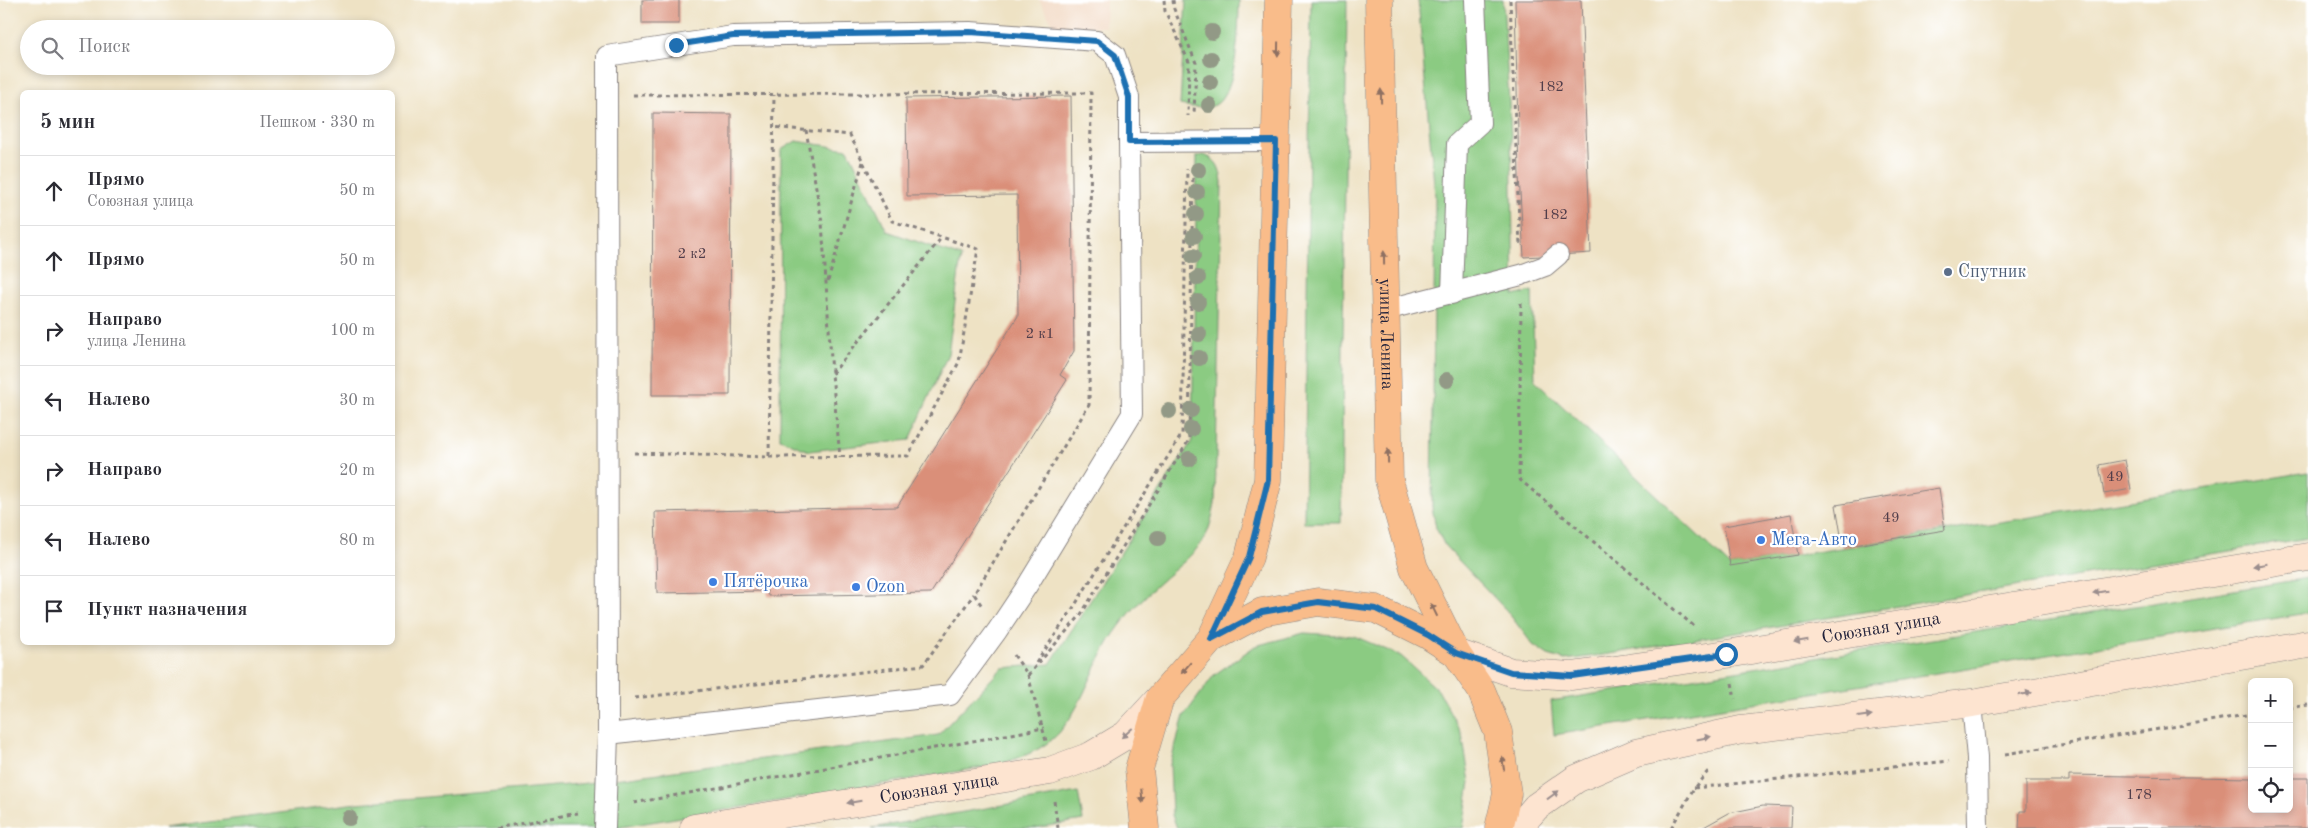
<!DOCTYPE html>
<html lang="ru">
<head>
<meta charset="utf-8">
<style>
  :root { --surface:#fff; --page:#f2f2f3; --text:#2b2b33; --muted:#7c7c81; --line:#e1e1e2 }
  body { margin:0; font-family:"Old Standard TT",serif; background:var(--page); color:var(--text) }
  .controls { position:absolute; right:15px; bottom:15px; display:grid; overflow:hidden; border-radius:8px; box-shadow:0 2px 8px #0003 }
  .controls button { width:45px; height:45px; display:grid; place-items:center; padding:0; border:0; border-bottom:1px solid var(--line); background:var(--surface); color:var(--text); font:25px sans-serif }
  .stop { position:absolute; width:15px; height:15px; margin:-11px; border:4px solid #1f6fb2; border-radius:50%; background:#fff }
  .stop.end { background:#1f6fb2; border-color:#fff; box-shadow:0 1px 5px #0008 }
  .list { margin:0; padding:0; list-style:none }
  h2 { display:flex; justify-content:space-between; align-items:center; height:65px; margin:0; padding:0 20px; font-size:21px }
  h2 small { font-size:16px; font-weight:400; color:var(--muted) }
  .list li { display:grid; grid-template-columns:32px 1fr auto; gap:15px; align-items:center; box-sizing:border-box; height:70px; padding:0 20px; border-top:1px solid var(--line) }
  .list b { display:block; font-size:19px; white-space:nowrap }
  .list p { margin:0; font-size:16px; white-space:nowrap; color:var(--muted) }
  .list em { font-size:16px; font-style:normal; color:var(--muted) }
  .icon { flex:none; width:28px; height:28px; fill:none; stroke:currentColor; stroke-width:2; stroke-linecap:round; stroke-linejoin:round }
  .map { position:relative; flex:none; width:2308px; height:828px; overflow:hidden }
  .search { position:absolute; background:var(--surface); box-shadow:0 2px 8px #0003; left:20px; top:20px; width:375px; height:55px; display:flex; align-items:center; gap:12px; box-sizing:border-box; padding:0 18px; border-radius:28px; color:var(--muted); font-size:19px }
  .panel { position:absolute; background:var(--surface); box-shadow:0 2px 8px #0003; left:20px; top:90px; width:375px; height:555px; border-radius:8px }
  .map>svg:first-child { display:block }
  .built { fill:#f1d5bd }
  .green { fill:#8bcb82; stroke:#56765e }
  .building { fill:#da8f79 }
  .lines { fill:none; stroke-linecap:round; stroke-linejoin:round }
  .service-casing { stroke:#888280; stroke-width:22 }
  .secondary-casing { stroke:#888280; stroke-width:29 }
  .primary-casing { stroke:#888280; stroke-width:29 }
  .path { stroke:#888280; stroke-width:3; stroke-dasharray:4 4; stroke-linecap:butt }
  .service { stroke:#fff; stroke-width:20 }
  .secondary { stroke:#fde4d0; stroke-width:28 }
  .primary { stroke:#f9bc8a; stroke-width:28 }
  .tree { fill:#929986 }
  .oneway { fill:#8e6f62 }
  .oneway2 { fill:#9a8d8d }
  .route { stroke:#1f6fb2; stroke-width:6 }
  .service-dot { fill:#5c6f8a; stroke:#fff; stroke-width:2 }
  .shop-dot { fill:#3f7fe0; stroke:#fff; stroke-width:2 }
  .labels { text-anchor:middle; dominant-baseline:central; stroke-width:4.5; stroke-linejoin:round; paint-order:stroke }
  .number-label { font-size:15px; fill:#503d4a }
  .service-label { font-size:18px; fill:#4e5e75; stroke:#fff; text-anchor:start }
  .street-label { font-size:18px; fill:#22223b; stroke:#fff }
  .shop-label { font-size:18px; fill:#366cbe; stroke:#fff; text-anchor:start }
</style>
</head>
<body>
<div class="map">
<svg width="2308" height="828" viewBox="0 0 2308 828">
  <rect width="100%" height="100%" fill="#fff"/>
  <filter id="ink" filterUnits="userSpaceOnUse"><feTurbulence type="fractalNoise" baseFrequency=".02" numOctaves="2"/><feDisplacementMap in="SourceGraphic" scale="10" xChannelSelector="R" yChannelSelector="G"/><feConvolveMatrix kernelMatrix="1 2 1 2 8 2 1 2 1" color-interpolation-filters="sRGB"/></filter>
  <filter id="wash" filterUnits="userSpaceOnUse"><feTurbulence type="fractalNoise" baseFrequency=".0096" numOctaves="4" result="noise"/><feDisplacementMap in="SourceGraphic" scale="20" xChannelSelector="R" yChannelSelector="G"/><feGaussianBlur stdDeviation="1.12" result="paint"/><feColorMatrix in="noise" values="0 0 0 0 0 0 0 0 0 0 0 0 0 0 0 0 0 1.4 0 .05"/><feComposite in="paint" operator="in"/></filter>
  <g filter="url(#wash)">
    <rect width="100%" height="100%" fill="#eee2c4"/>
    <path class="built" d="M1039,0H1106L1105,27L1054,26Z"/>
    <g class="green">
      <path d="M1186,0H1239C1239,23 1238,93 1215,105C1205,110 1190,107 1180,105Z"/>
      <path d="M1311,0H1347L1341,523H1304Z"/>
      <path d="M1418,0H1503L1511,136L1514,296L1532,291L1535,380L1730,566L2308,472V538L1610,654L1565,660L1548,655L1533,645L1507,611L1445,546L1436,528L1432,507L1435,196Z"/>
      <path d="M796,141L848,149L887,231L961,257L948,354L910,440L809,451L780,439L781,150Z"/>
      <path d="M1204,155C1218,160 1220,168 1222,182L1215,503C1212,517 1210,531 1202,542C1192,556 1179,566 1166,577C1149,592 1133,608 1119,627C1094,659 1086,702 1059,733C1041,752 1015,760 991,766L615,828H164L357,803L579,784L938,735L1002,668L1050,664L1192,441L1197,156Z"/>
      <path d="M2308,578V613L1554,735L1551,701Z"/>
      <path d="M1304,633L1354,636L1401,656L1438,690L1462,734L1470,782L1463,828H1177L1172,815L1170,764L1184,716L1214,675L1255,646Z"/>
      <path d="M1078,792L1083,820L1035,828H872Z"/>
    </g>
    <g id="blocks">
      <g class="building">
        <rect x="642" y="0" width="37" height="24"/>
        <path d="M1515,0H1581L1591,253L1524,257L1519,176Z"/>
        <path d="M1071,96L1074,351L1060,375L1067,380L931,593L768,596L767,591L657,593L655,512L897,507L1018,316L1017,195L907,196L906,98Z"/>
        <path d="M653,113L731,114L730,395H652Z"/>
        <path d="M2125,460L2131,489L2104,494L2099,465Z"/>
        <path d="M1939,488L1945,530L1843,547L1836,505Z"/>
        <path d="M1791,514L1798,555L1730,566L1724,526Z"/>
        <path d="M2069,775L2252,778V809H2289V778H2308V828H2019L2020,811H2026V781H2069Z"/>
        <path d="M1763,806L1792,807L1791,828H1702L1729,813Z"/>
      </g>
    </g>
  </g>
  <g filter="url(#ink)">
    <use href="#blocks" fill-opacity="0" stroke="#888280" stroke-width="1"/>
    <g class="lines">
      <defs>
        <g id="service">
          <path d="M1129,142L1132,414L1027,586L997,631L950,695L608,734L607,56L733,36L970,32L1097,41L1115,55L1129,97V142L1276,141"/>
          <path d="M1452,294L1457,144L1480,123L1475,0"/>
          <path d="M1385,310L1521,275L1545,266L1558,255"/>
          <path d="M1972,703L1977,758L1978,828"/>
          <path d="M605,828L608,734"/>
        </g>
        <g id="secondary">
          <path id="s1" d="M1456,653L1511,672L1572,676L1727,654L2308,557"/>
          <path id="s2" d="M694,828L1050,771L1091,756L1126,735L1160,698"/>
          <path d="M1518,828L1536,807L1576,779L1636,753L1741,730L1972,703L2308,644"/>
        </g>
        <g id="primary">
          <path id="s3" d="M1379,0L1389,480L1414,568L1456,653"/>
          <path d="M1211,639L1249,557L1268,480L1279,0"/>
          <path d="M1145,828L1139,769L1160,698L1211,639L1262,612L1318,602L1376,609L1428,635L1456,653L1481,690L1498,732L1507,794L1499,828"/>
        </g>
      </defs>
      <use href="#service" class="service-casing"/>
      <use href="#secondary" class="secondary-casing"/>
      <use href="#primary" class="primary-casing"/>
      <g class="path">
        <path d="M1164,0L1165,11L1189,62L1188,116"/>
        <path d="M1173,0L1174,9L1196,63L1194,115"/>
        <path d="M1510,0L1520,247"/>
        <path d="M633,95L1091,93L1089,405L974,594L982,606"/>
        <path d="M806,130L822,222L832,374L840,457"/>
        <path d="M828,281L863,162"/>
        <path d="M1521,303L1519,479L1695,627"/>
        <path d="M832,374L942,237"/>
        <path d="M634,453L769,457L774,95"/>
        <path d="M769,457L908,456L959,362L978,249L892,221L850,135L773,127"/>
        <path d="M1014,655L1028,675L1080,616L1189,440L1193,169"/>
        <path d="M1036,663L1070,613L1182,434L1187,169"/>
        <path d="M1028,675L1046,741"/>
        <path d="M1732,683L1735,699"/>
        <path d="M635,698L923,665L974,594"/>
        <path d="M2289,708L2308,705"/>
        <path d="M2005,754L2252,714"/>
        <path d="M1694,788L1949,761"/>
        <path d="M1054,801L1058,828"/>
        <path d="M634,803L1044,728"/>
        <path d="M496,828L578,813"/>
        <path d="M1671,828L1694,788L1710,769"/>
      </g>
      <use href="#service" class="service"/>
      <use href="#secondary" class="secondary"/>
      <use href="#primary" class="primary"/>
    </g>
    <g class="tree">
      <circle cx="1212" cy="32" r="8"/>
      <circle cx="1211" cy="59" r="8"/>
      <circle cx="1210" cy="82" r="8"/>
      <circle cx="1209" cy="105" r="8"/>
      <circle cx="1198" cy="170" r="8"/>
      <circle cx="1197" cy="192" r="8"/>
      <circle cx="1196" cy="214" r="8"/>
      <circle cx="1194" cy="236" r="8"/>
      <circle cx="1193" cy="256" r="8"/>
      <circle cx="1198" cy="278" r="8"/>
      <circle cx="1198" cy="302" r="8"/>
      <circle cx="1199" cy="334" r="8"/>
      <circle cx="1199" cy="358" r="8"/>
      <circle cx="1447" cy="380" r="8"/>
      <circle cx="1191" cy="410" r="8"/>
      <circle cx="1169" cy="411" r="8"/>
      <circle cx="1191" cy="429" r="8"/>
      <circle cx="1189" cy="459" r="8"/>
      <circle cx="1158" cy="538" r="8"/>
      <circle cx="349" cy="818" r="8"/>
    </g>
    <defs><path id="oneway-solid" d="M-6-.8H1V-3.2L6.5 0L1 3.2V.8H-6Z" transform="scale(1.25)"/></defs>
    <g class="oneway">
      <use href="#oneway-solid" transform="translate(1278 49) rotate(91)"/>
      <use href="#oneway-solid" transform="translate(1381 96) rotate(-91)"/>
      <use href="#oneway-solid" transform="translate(1384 258) rotate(-91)"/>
      <use href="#oneway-solid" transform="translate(1388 456) rotate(-91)"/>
      <use href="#oneway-solid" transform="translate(1434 610) rotate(-116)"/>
      <use href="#oneway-solid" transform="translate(1186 668) rotate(130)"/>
      <use href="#oneway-solid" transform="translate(1503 763) rotate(-98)"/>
      <use href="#oneway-solid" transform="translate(1142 796) rotate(84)"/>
    </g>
    <g class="oneway2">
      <use href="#oneway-solid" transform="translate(2260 565) rotate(171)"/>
      <use href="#oneway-solid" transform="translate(2100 592) rotate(171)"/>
      <use href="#oneway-solid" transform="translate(1801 641) rotate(171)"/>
      <use href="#oneway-solid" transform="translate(2025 694) rotate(-10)"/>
      <use href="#oneway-solid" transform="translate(1865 716) rotate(-7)"/>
      <use href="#oneway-solid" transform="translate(1127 733) rotate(139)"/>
      <use href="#oneway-solid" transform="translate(1704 738) rotate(-12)"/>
      <use href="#oneway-solid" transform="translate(1553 795) rotate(-36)"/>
      <use href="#oneway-solid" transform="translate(854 802) rotate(171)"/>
    </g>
  </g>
  <g class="lines" filter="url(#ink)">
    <path class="route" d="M676,45L733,36L970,32L1097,41L1115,55L1129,97V142L1276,141L1268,480L1249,557L1211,639L1262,612L1318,602L1376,609L1428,635L1456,653L1511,672L1572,676L1726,654"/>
  </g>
  <circle class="service-dot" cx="1948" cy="272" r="5"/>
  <g class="shop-dot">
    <circle cx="1761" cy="540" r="5"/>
    <circle cx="713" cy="582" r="5"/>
    <circle cx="856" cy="587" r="5"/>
  </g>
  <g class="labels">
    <g class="number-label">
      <text x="1551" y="87">182</text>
      <text x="1555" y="215">182</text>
      <text x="692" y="254">2 к2</text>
      <text x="1040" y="334">2 к1</text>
      <text x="2115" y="477">49</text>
      <text x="1891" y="518">49</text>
      <text x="2139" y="795">178</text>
    </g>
    <g class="service-label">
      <text x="1958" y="272">Спутник</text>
    </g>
    <g class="street-label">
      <text stroke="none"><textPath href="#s3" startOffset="334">улица Ленина</textPath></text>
      <text stroke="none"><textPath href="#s1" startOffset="432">Союзная улица</textPath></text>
      <text stroke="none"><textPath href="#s2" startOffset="248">Союзная улица</textPath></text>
    </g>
    <g class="shop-label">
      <text x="1771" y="540">Мега-Авто</text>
      <text x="723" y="582">Пятёрочка</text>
      <text x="866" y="587">Ozon</text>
    </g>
  </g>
</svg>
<div class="controls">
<button>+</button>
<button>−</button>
<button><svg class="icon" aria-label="locate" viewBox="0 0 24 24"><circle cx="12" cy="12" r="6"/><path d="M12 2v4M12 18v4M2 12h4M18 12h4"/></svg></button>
</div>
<div class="stop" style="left:1726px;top:654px"></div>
<div class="stop end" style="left:676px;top:45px"></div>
<div class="search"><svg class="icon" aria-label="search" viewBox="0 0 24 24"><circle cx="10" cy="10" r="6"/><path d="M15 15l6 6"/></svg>Поиск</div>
<section class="panel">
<h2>5 мин<small>Пешком · 330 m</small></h2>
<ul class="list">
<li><svg class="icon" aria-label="ahead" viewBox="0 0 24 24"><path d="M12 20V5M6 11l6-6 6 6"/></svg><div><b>Прямо</b><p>Союзная улица</p></div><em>50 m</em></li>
<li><svg class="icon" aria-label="ahead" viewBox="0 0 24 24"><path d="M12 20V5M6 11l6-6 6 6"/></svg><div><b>Прямо</b></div><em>50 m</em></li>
<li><svg class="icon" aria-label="right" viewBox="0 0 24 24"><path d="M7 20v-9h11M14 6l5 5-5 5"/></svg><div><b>Направо</b><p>улица Ленина</p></div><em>100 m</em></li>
<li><svg class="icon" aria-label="left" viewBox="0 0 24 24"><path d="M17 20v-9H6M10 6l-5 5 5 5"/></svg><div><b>Налево</b></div><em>30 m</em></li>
<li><svg class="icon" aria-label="right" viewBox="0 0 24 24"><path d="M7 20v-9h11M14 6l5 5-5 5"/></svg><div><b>Направо</b></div><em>20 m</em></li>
<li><svg class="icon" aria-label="left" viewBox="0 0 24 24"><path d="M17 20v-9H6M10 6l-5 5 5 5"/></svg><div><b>Налево</b></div><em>80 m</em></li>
<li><svg class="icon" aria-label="arrive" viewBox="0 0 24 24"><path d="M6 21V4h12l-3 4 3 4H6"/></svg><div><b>Пункт назначения</b></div></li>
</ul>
</section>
</div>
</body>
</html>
